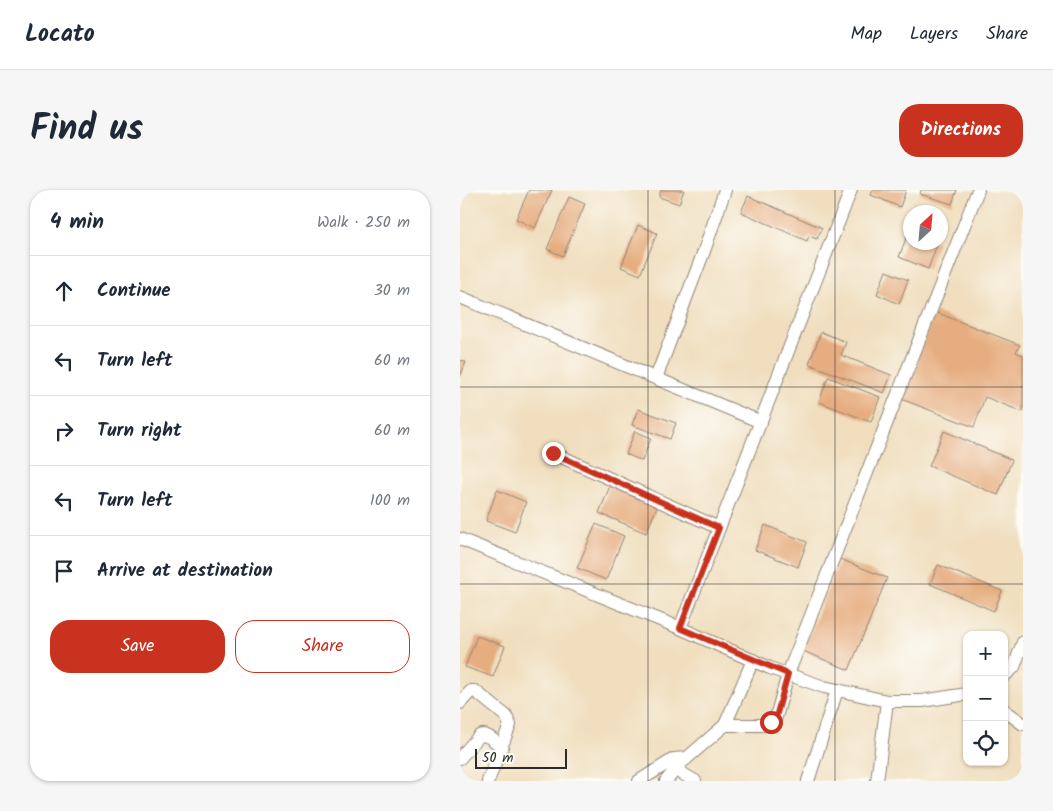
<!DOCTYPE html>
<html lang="en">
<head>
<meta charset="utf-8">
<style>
  :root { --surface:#fff; --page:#f6f6f7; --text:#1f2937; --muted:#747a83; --line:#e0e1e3; --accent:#c8321e }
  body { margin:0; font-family:Kalam,sans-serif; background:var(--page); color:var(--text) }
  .controls { position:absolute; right:15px; bottom:15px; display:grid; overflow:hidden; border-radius:10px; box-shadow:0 1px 4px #0004 }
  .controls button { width:45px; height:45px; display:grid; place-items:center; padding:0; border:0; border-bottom:1px solid var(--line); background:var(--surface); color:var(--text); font:25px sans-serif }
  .compass { position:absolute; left:443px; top:15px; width:45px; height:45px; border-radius:50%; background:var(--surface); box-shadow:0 1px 4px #0004; rotate:26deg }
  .scale { position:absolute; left:15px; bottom:12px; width:92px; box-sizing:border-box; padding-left:5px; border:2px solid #2b2b2b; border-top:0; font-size:14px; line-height:18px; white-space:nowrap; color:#2b2b2b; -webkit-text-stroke:4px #fdfcf7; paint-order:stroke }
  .stop { position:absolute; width:15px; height:15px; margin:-11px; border:4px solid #c8321e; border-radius:50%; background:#fff }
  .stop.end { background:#c8321e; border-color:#fff; box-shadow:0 1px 5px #0008 }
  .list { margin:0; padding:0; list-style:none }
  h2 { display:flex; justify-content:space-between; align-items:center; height:65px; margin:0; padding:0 20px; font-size:21px }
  h2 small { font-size:16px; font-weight:400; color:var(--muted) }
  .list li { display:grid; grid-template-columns:32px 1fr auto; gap:15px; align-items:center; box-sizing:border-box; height:70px; padding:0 20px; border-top:1px solid var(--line) }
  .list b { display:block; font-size:19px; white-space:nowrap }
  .list em { font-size:16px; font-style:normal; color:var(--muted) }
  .actions { display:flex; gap:10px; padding:15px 20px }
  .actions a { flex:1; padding:11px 0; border:1px solid var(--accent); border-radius:20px; text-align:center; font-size:18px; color:var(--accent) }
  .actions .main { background:var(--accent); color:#fff }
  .icon { flex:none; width:28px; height:28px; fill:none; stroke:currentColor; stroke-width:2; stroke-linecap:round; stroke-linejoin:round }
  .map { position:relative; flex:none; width:563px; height:591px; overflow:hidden; border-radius:20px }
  header { display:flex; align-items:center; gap:30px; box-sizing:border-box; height:70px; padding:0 25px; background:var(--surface); border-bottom:1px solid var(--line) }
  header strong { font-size:24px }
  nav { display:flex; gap:28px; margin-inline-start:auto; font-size:18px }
  .intro { display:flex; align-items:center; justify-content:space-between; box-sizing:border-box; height:120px; padding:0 30px }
  h1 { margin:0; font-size:35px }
  .button { padding:12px 22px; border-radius:20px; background:var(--accent); color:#fff; font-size:18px; font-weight:700 }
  main { display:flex; gap:30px; padding:0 30px }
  aside { flex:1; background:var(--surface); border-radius:20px; box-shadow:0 1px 4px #0004 }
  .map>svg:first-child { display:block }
  .building { fill:#e6ad80 }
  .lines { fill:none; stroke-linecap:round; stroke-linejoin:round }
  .minor-casing { stroke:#8e8474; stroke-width:14 }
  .minor { stroke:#fff; stroke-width:12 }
  .route { stroke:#c8321e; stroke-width:6 }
  .grid { fill:none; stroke:#2b2b2b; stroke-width:1; stroke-opacity:0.55 }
</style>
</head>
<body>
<header>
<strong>Locato</strong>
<nav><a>Map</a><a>Layers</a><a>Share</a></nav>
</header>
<div class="intro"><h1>Find us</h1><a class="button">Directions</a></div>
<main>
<aside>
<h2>4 min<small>Walk · 250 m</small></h2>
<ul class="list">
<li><svg class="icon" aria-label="ahead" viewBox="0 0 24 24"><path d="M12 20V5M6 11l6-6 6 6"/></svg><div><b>Continue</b></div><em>30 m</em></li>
<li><svg class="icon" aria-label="left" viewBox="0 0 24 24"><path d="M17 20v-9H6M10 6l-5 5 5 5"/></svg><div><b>Turn left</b></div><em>60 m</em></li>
<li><svg class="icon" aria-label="right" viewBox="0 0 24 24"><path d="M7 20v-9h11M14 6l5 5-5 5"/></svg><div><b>Turn right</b></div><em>60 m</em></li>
<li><svg class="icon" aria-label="left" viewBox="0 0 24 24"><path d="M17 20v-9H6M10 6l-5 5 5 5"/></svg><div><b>Turn left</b></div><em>100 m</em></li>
<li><svg class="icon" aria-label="arrive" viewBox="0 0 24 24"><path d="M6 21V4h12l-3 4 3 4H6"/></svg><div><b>Arrive at destination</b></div></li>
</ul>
<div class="actions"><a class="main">Save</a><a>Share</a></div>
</aside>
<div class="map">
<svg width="563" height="591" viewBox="0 0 563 591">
  <rect width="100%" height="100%" fill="#fdfcf7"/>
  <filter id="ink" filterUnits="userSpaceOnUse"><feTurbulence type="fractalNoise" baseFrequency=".02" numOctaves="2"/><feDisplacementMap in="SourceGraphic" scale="10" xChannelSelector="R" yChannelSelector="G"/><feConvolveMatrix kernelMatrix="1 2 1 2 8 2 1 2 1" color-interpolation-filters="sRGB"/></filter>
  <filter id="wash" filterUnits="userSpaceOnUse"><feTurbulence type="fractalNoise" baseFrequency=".0096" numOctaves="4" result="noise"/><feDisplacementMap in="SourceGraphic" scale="20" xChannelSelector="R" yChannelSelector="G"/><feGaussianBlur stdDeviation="1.12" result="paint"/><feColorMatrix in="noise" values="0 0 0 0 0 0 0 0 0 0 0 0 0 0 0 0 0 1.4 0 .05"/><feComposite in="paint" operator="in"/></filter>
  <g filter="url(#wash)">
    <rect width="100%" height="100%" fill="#f0debe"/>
    <g id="blocks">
      <g class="building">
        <path d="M69,0H92L75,38L56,29Z"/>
        <path d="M201,0H224L219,14L199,7Z"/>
        <path d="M413,0H446L440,17L411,5Z"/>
        <path d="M461,0H497L492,14L460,4Z"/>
        <path d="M288,6L362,38L357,49L349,46L347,51L281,22Z"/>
        <path d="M109,7L125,14L103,66L87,59Z"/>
        <path d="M178,35L197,43L180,85L161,77Z"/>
        <path d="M450,38V52H478L468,79L439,67Z"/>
        <path d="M426,81L448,90L439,114L417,104Z"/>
        <path d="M475,122L560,155L556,162L563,165V222L525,207L514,237L441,209Z"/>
        <path d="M361,142L386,152L381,165L431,185L424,203L349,174Z"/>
        <path d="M0,170L6,172L0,187Z"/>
        <path d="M368,187L420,207L411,232L359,212Z"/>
        <path d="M178,219L216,233L210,249L172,235Z"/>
        <path d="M175,241L191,248L182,271L166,264Z"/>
        <path d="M484,241L552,270L538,305L469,276Z"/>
        <path d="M150,296L197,317L186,343L139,323Z"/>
        <path d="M37,300L66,312L55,342L26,331Z"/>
        <path d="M136,334L164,346L146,390L117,378Z"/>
        <path d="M305,335L347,352L338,377L295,360Z"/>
        <path d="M380,369L427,388L389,480L343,461Z"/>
        <path d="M478,375L542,401L534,421L470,394Z"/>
        <path d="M17,446L45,456L33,487L5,477Z"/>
      </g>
    </g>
  </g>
  <g filter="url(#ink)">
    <use href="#blocks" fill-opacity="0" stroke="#8e8474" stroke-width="1"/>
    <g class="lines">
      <defs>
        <g id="minor">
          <path d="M0,107L301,232"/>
          <path d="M196,188L244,61L265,0"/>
          <path d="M93,263L259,338"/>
          <path d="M0,349L220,438L310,478L364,497L427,511H462L507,504"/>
          <path d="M220,438L391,0"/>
          <path d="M544,486L554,477L563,452"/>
          <path d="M0,513L11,501H15L46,526L50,535L28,591"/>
          <path d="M544,520L563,534"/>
          <path d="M265,535H305L316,527L328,484L518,0"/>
          <path d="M0,568L19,546C27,542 35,552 42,557"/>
          <path d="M216,580L235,591"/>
          <path d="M179,591L214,569L227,568"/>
          <path d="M206,591L220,574L265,535L293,470"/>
          <path d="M348,591L377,500"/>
          <path d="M417,591L427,511"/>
        </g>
      </defs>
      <use href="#minor" class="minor-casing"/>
      <use href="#minor" class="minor"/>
    </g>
  </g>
  <g class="lines" filter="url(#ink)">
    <path class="route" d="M93,263L259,338L220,438L328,484L316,527L311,532"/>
  </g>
  <path class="grid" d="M188,0V591M375,0V591M0,197H563M0,394H563"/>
</svg>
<div class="controls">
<button>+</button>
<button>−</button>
<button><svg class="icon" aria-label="locate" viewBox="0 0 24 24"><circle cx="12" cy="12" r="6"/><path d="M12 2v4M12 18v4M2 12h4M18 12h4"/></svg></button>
</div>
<svg class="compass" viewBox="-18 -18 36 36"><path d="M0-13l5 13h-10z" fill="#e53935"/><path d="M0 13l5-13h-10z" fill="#747a83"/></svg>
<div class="scale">50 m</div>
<div class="stop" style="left:311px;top:532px"></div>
<div class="stop end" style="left:93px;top:263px"></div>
</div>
</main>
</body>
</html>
